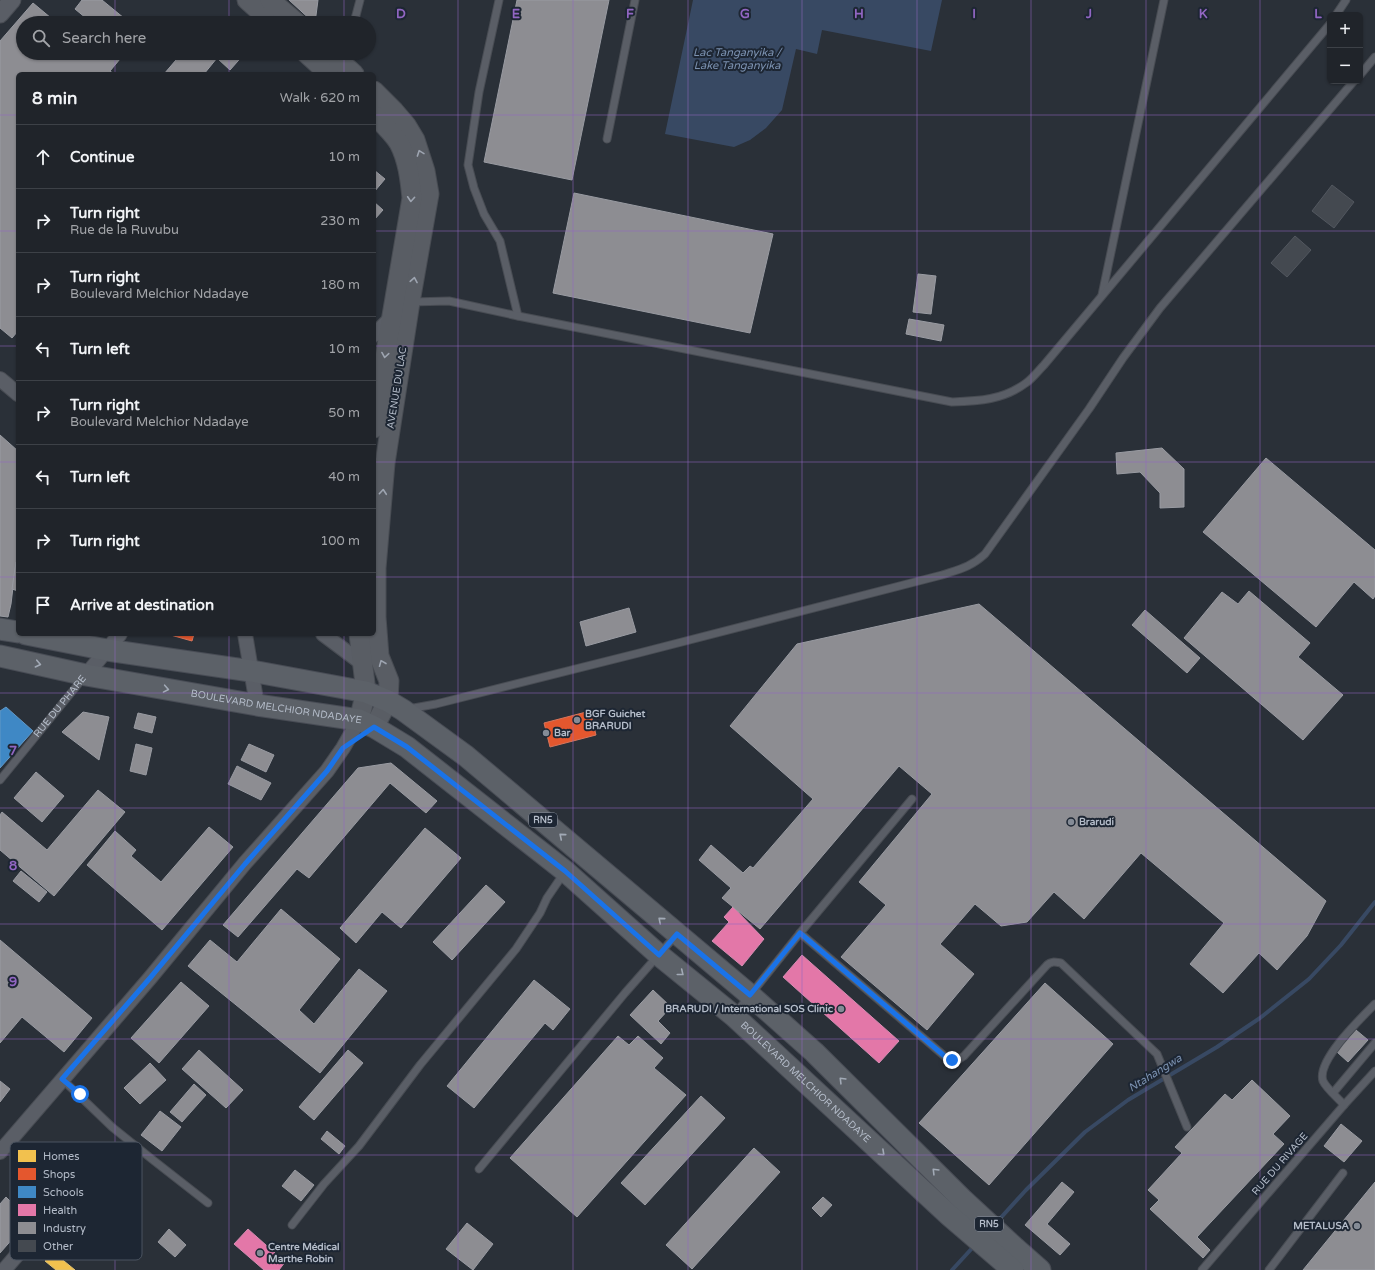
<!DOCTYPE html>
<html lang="en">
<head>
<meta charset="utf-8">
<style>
  :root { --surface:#20242a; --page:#2d3036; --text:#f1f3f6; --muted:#a2a4a8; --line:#3d4147 }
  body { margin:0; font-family:"Varela Round",sans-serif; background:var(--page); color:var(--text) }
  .controls { position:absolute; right:12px; top:12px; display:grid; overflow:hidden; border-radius:6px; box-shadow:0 1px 3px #0004 }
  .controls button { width:36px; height:36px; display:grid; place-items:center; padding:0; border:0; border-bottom:1px solid var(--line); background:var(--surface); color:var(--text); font:20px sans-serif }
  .stop { position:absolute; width:12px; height:12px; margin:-9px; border:3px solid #1a73e8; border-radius:50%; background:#fff }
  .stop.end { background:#1a73e8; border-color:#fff; box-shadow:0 1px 4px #0008 }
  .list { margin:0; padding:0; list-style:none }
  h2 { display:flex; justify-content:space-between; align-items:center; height:52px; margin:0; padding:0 16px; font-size:17px }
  h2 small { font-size:13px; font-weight:400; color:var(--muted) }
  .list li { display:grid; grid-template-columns:26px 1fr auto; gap:12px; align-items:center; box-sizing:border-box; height:64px; padding:0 16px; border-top:1px solid var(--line) }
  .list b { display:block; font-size:15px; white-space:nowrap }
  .list p { margin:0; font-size:13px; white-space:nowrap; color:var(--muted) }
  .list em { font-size:13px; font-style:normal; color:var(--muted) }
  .icon { flex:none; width:22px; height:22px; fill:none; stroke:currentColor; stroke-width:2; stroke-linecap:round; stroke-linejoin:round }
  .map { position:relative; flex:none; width:1375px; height:1270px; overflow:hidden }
  .search { position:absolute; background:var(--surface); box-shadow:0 1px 3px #0004; left:16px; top:16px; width:360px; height:44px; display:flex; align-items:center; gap:10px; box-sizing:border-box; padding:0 14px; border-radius:22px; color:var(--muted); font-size:15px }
  .panel { position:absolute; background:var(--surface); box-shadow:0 1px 3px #0004; left:16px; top:72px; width:360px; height:564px; border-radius:6px }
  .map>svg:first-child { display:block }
  .water { fill:#384963 }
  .homes { fill:#f2c14e; stroke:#dfc073 }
  .shops { fill:#e4572e; stroke:#d6755c }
  .schools { fill:#3f88c5; stroke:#6298c6 }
  .health { fill:#e377a8; stroke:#d58cb2 }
  .industry { fill:#8d8d92; stroke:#999ba2 }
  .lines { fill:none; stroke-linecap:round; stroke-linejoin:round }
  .stream { stroke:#384963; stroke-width:4 }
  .building { fill:#444950; stroke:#52575f }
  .service-casing { stroke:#484c53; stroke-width:9 }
  .minor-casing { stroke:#484c53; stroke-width:16 }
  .tertiary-casing { stroke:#484c53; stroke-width:19 }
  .secondary-casing { stroke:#484c53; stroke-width:21 }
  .primary-casing { stroke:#484c55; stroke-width:23 }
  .service { stroke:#5a5e66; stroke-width:7 }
  .minor { stroke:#5a5e66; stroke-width:14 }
  .tertiary { stroke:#5a5e66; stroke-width:17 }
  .secondary { stroke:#595d64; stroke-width:19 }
  .primary { stroke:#5c6168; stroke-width:21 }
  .oneway { stroke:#9da4b0 }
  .oneway2 { stroke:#a2aab6 }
  .route { stroke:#1a73e8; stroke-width:5 }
  .grid { fill:none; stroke:#9266c3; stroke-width:1; stroke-opacity:0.55 }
  .poi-dot { fill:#848b96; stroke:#1d2633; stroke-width:1.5 }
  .labels { text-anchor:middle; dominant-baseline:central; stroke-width:4; stroke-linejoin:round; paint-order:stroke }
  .shield { fill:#1d2633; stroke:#878f9c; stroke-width:1 }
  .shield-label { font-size:9px; font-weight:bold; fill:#b4bcc9 }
  .street-label { font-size:10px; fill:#b4bcc9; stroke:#1d2633 }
  .poi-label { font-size:10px; font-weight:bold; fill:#b4bcc9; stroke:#1d2633; text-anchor:start }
  .water-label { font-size:11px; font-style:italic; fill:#7c92b1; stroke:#1d2633 }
  .key { fill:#1d2633; stroke:#4a5360; stroke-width:1 }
  .key-label { font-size:11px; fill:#b4bcc9 }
  .grid-label { font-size:13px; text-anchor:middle; font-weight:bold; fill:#9266c3; stroke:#1d2633; stroke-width:4; stroke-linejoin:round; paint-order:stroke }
</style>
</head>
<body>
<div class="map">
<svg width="1375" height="1270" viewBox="0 0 1375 1270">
  <rect width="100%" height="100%" fill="#2a3038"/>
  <path class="water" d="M693,0H942L931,51L822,30L817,54L796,49L782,110L766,128L750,140L734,147L665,134Z"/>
  <path class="homes" d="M53,1252L75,1270H56L45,1261Z"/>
  <g class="shops">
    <path d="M167,634H194L192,641Z"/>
    <path d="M590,711L596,735L550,747L544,723Z"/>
  </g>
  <path class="schools" d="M6,707L33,731L0,768V711Z"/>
  <g class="health">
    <path d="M733,907L764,939L742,966L712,941L729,922L724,917Z"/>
    <path d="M802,955L899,1041L879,1063L783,977Z"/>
    <path d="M248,1229L285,1262L279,1270H264L234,1244Z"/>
  </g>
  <g class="industry">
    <path d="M82,0H102L130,23H92L75,9Z"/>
    <path d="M289,0H318L315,23H314Z"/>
    <path d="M517,0H609L572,180L484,162Z"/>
    <path d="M33,3L57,23H23V53H125L110,71L114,74H18V331L12,338L0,328V41Z"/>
    <path d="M182,53H245L230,70L217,58L204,74H164Z"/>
    <path d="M374,170L385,179L374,192Z"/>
    <path d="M574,193L773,234L750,333L553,293Z"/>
    <path d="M374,202L383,210L374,220Z"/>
    <path d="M918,274L936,276L931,314L913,312Z"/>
    <path d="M909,319L944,325L941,341L906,334Z"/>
    <path d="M0,435L18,451V560L16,562L11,604L8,617L0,616Z"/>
    <path d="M1162,448L1184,469V507L1160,508V493L1140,472L1117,474L1116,453Z"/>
    <path d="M1266,458L1375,550V596L1373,599L1354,582L1316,627L1203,532Z"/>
    <path d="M18,560V591L12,589L16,562Z"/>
    <path d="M1249,591L1310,643L1298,657L1343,695L1303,740L1184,638L1222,592L1238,604Z"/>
    <path d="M979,604L1326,901L1307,936L1277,970L1259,953L1223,993L1190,964L1224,923L1141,853L1084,919L1054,892L1027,922L1001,926L975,904L940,944L974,974L927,1030L841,957L886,905L859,882L932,794L899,766L760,929L722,898L731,888L699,860L711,845L743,873L750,866L753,868L813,799L730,726L797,644Z"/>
    <path d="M629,608L636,632L586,646L580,622Z"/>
    <path d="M1145,610L1200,658L1187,673L1132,625Z"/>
    <path d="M83,712L109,717L99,760L62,732Z"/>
    <path d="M138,713L156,717L152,733L134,728Z"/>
    <path d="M136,744L152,748L146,775L130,771Z"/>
    <path d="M249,744L274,755L266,772L241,760Z"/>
    <path d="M391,763L437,801L426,813L390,783L309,878L297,869L238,937L223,925L358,768Z"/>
    <path d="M237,766L271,783L261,800L228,784Z"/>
    <path d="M36,772L64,796L42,822L14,798Z"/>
    <path d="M98,790L125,812L54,896L0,850V815L2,812L47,850Z"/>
    <path d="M209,827L233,847L162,930L87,865L115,831L136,850L131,856L161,882Z"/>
    <path d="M425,828L461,858L401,928L382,912L356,943L340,928Z"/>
    <path d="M21,871L47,892L39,902L13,881Z"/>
    <path d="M486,885L505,902L452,960L433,942Z"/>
    <path d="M281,909L340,959L299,1010L314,1024L359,969L387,991L320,1073L188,966L210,940L237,962Z"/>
    <path d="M0,940L92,1018L64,1052L22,1017L0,1043Z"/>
    <path d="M534,980L570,1009L553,1030L545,1023L474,1108L447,1086Z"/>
    <path d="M181,982L209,1006L159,1063L131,1038Z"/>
    <path d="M1045,983L1113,1044L989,1185L919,1123Z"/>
    <path d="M653,990L671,1007L658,1021L670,1033L661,1044L630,1015Z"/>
    <path d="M1356,1030L1368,1040L1348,1062L1337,1052Z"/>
    <path d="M618,1036L629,1045L638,1036L663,1058L654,1068L686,1095L577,1217L510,1158Z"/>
    <path d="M199,1050L243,1090L226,1108L182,1069Z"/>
    <path d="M348,1050L363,1063L314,1120L299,1107Z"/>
    <path d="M150,1063L166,1080L140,1104L124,1088Z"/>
    <path d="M1252,1080L1290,1116L1273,1134L1284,1144L1197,1237L1210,1250L1203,1258L1150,1209L1159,1200L1148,1190L1182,1153L1175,1147L1225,1094L1232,1100Z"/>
    <path d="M0,1081L10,1089L0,1102Z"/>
    <path d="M194,1084L206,1095L182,1122L170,1112Z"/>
    <path d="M701,1096L725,1118L645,1205L621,1183Z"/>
    <path d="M160,1111L181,1127L162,1151L141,1135Z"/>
    <path d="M1341,1124L1362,1141L1344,1162L1324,1146Z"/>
    <path d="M327,1131L345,1146L339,1154L321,1139Z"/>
    <path d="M754,1148L780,1172L692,1269L666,1245Z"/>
    <path d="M295,1170L314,1185L301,1201L282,1186Z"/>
    <path d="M1062,1182L1074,1192L1047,1224L1070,1244L1060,1255L1025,1225Z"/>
    <path d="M1375,1182V1270H1303Z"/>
    <path d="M6,1197L29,1220L0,1253V1204Z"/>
    <path d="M823,1197L832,1205L821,1217L812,1208Z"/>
    <path d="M467,1223L493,1244L473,1270L446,1249Z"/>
    <path d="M169,1229L186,1245L175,1257L158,1242Z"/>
  </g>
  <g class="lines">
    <g class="stream">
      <path d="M996,1223L1026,1190L1085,1132L1128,1100L1217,1047L1260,1018L1309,979L1341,945L1375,902"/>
      <path d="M952,1270L975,1245"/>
    </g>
  </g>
  <g class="building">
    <path d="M1332,185L1354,202L1334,228L1312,211Z"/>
    <path d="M1295,236L1311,250L1287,277L1271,263Z"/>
  </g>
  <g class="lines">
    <defs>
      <g id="service">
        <path d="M499,0L479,92L468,165L474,188L484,214L500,241L518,316"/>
        <path d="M1336,15L1346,0"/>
        <path d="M355,19L360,0"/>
        <path d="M1360,75L1375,57"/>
        <path d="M607,139L635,0"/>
        <path d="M1102,295L1164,0"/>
        <path d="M411,302L449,301L518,316L952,402C979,401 1003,400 1026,383C1033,378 1038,371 1044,365L1330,24"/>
        <path d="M408,709L436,704L639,653L942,575C960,569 971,567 985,554L1089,409L1123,358L1160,308L1354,81"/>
        <path id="s1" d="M0,780L84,677"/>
        <path d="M800,933L912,799"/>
        <path d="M735,1014L800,933L948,1059L956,1061L964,1056L1047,965C1051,961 1055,962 1061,963L1157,1054L1187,1127"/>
        <path d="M62,1079L112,1127L153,1160L208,1203"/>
        <path d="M1333,1093L1375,1043"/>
        <path d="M1344,1105C1339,1099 1326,1088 1323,1081C1316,1061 1361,1018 1375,1004"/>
        <path d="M479,1169L625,993L677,934"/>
        <path d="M292,1225L324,1184L359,1146L420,1065L516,949L540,913L547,898L564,873"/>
        <path d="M1202,1270L1344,1105L1375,1071"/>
        <path d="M1269,1270L1343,1173"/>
      </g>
      <g id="minor">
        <path d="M374,335L393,316"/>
        <path d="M0,379L18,394"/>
        <path d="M245,634L257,705"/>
        <path d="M323,634L363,664"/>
        <path d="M86,675L120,634"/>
        <path d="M0,1152L150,978L245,863L327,771L343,748L359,720"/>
        <path d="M4,1270L36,1233"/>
      </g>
      <path id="tertiary" d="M0,14L12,0"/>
      <g id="secondary">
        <path d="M247,0L273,23"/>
        <path d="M270,0L297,23"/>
        <path d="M306,53L329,74"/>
        <path d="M331,53L354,74"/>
        <path d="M374,91L394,111L406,125L415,140L425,171L429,194L410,302L385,463L376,568V617L379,656L389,681L388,701L374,727"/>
        <path d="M374,115C383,124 393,133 399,143C408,160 410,179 412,198L386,351L374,428"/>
        <path d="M359,720L366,692L359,634"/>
      </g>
      <g id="primary">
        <path d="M0,629L18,632"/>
        <path d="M26,634L107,650L251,671L366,692L388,701L403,710L466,756L750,995L814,1052L962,1199L1015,1248L1040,1270"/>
        <path id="s2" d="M0,656L86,675L257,705L359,720L374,727L407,747L565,871L659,955L734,1016L950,1216L1013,1270"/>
      </g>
    </defs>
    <use href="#service" class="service-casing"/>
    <use href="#minor" class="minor-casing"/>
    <use href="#tertiary" class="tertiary-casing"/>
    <use href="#secondary" class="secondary-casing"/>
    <use href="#primary" class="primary-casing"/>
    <use href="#service" class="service"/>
    <use href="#minor" class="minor"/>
    <use href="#tertiary" class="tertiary"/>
    <use href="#secondary" class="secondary"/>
    <use href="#primary" class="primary"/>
  </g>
  <defs><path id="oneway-chevron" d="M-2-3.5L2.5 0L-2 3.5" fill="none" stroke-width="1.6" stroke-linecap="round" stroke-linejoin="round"/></defs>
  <g class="oneway">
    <use href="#oneway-chevron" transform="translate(420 153) rotate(-110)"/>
    <use href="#oneway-chevron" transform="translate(411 199) rotate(94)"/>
    <use href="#oneway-chevron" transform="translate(414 280) rotate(-80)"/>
    <use href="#oneway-chevron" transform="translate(385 355) rotate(99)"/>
    <use href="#oneway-chevron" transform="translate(383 492) rotate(-85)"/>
    <use href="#oneway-chevron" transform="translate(382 663) rotate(-112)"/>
  </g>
  <g class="oneway2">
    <use href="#oneway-chevron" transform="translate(38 664) rotate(12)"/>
    <use href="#oneway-chevron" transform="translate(166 689) rotate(10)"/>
    <use href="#oneway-chevron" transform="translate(562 836) rotate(-140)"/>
    <use href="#oneway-chevron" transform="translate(661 920) rotate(-139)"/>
    <use href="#oneway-chevron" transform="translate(681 973) rotate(39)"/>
    <use href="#oneway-chevron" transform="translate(842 1080) rotate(-135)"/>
    <use href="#oneway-chevron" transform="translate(882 1153) rotate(43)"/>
    <use href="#oneway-chevron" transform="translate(935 1171) rotate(-135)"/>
  </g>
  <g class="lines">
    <path class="route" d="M80,1094L62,1079L150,978L245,864L327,771L343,748L374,727L407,747L565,871L659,955L677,934L750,995L800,933L948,1059L952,1060"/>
  </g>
  <path class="grid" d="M115,0V23M229,0V23M344,0V23M458,0V1270M573,0V1270M688,0V1270M802,0V1270M917,0V1270M1031,0V1270M1146,0V1270M1260,0V1270M115,53V74M229,53V74M344,53V74M0,115H18M374,115H1375M0,231H18M374,231H1375M0,346H18M374,346H1375M0,462H18M374,462H1375M0,577H18M374,577H1375M115,634V1270M229,634V1270M344,634V1270M0,693H1375M0,808H1375M0,924H1375M0,1039H1375M0,1155H1375"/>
  <g class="poi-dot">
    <circle cx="577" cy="720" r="4"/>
    <circle cx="546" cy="733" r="4"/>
    <circle cx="1071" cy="822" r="4"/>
    <circle cx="841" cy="1009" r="4"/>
    <circle cx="1357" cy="1226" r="4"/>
    <circle cx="260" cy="1253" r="4"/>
  </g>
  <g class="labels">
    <g class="shield">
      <rect x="529" y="813" width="28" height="14" rx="3"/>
      <rect x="975" y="1217" width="28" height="14" rx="3"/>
    </g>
    <g class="shield-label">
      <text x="543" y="820">RN5</text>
      <text x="989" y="1224">RN5</text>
    </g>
    <g class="street-label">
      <text transform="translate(397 388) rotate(-81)">AVENUE DU LAC</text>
      <text stroke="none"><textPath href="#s1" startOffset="95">RUE DU PHARE</textPath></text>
      <text stroke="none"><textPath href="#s2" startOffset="281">BOULEVARD MELCHIOR NDADAYE</textPath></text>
      <text stroke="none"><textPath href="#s2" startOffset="941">BOULEVARD MELCHIOR NDADAYE</textPath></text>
      <text transform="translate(1280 1164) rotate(-49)">RUE DU RIVAGE</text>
    </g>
    <g class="poi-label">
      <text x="585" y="714">BGF Guichet<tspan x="585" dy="12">BRARUDI</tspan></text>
      <text x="554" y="733">Bar</text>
      <text x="1079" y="822">Brarudi</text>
      <text x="833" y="1009" text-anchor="end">BRARUDI / International SOS Clinic</text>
      <text x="1349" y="1226" text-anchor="end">METALUSA</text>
      <text x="268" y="1247">Centre Médical<tspan x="268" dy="12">Marthe Robin</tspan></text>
    </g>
    <g class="water-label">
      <text x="737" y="52">Lac Tanganyika /<tspan x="737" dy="13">Lake Tanganyika</tspan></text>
      <text transform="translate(1155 1073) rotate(-32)">Ntahangwa</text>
    </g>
  </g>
  <rect x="10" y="1142" width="132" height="118" rx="6" class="key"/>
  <rect x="18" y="1150" width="18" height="12" fill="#f2c14e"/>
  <rect x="18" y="1168" width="18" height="12" fill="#e4572e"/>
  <rect x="18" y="1186" width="18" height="12" fill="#3f88c5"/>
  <rect x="18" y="1204" width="18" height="12" fill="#e377a8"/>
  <rect x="18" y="1222" width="18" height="12" fill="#8d8d92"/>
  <rect x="18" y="1240" width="18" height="12" fill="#444950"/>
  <g class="key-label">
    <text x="43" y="1160">Homes</text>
    <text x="43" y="1178">Shops</text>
    <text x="43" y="1196">Schools</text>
    <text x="43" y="1214">Health</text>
    <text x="43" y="1232">Industry</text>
    <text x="43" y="1250">Other</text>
  </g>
  <g class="grid-label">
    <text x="401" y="18">D</text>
    <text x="516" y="18">E</text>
    <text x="630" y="18">F</text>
    <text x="745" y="18">G</text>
    <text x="859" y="18">H</text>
    <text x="974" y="18">I</text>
    <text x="1089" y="18">J</text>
    <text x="1203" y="18">K</text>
    <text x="1318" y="18">L</text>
    <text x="13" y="755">7</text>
    <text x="13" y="870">8</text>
    <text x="13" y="986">9</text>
  </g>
</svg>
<div class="controls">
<button>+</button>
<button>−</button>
</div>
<div class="stop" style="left:80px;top:1094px"></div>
<div class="stop end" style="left:952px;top:1060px"></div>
<div class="search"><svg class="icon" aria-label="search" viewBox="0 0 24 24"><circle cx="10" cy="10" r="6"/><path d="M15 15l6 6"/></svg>Search here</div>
<section class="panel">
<h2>8 min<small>Walk · 620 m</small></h2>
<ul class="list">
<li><svg class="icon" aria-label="ahead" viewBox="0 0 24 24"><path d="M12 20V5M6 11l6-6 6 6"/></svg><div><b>Continue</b></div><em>10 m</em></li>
<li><svg class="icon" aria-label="right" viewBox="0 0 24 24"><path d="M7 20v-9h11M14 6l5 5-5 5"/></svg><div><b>Turn right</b><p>Rue de la Ruvubu</p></div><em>230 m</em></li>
<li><svg class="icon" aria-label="right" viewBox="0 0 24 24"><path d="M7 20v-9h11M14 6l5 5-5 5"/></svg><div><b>Turn right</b><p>Boulevard Melchior Ndadaye</p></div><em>180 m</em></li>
<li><svg class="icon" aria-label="left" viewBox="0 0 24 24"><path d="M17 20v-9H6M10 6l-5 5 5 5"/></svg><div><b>Turn left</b></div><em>10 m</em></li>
<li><svg class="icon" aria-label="right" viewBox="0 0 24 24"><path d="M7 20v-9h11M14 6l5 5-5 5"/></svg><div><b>Turn right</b><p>Boulevard Melchior Ndadaye</p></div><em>50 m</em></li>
<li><svg class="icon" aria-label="left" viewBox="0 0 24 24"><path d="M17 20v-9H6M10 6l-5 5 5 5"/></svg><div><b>Turn left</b></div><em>40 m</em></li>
<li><svg class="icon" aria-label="right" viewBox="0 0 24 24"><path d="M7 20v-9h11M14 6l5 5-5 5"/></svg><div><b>Turn right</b></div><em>100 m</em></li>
<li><svg class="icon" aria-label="arrive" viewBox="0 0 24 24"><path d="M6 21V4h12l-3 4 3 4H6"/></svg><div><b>Arrive at destination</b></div></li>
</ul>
</section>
</div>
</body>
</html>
